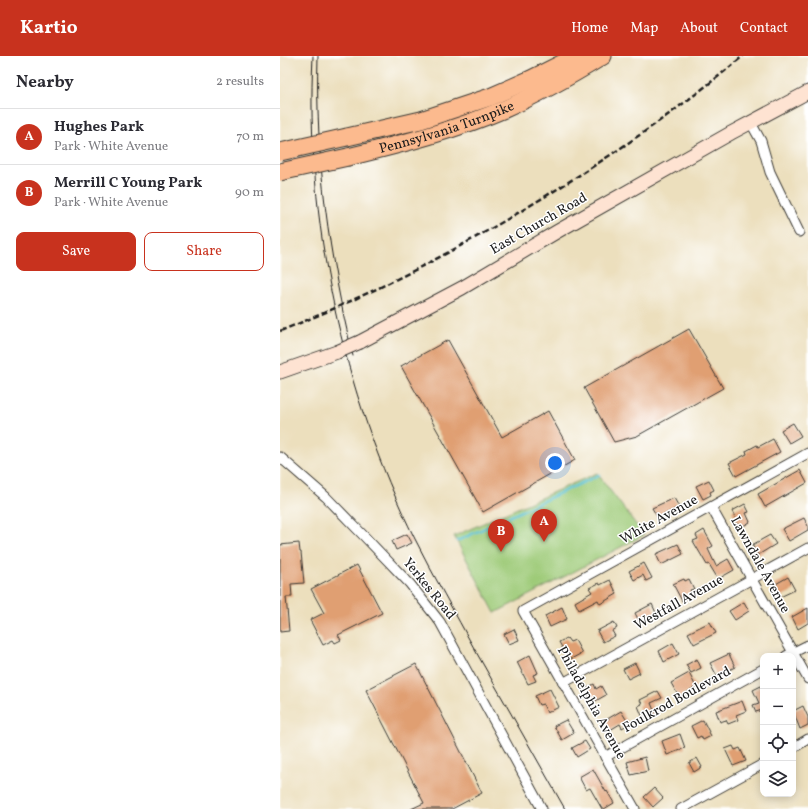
<!DOCTYPE html>
<html lang="en">
<head>
<meta charset="utf-8">
<style>
  :root { --surface:#fff; --page:#f2f2f3; --text:#2b2b33; --muted:#7c7c81; --line:#e1e1e2; --accent:#c8321e }
  body { margin:0; font-family:Vollkorn,serif; background:var(--page); color:var(--text) }
  .controls { position:absolute; right:12px; bottom:12px; display:grid; overflow:hidden; border-radius:8px; box-shadow:0 2px 10px #0003 }
  .controls button { width:36px; height:36px; display:grid; place-items:center; padding:0; border:0; border-bottom:1px solid var(--line); background:var(--surface); color:var(--text); font:20px sans-serif }
  .you { position:absolute; left:275px; top:407px; width:14px; height:14px; margin:-10px; border:3px solid #fff; border-radius:50%; background:#1a73e8; box-shadow:0 0 0 6px #1a73e833 }
  .badge { display:grid; place-items:center; width:26px; height:26px; border-radius:50%; background:var(--accent); color:#fff; font-size:13px; font-weight:700 }
  .pin { position:absolute; translate:-50% -33px; filter:drop-shadow(0 1px 2px #0008) }
  .pin::after { content:''; position:absolute; top:21px; width:14px; height:12px; background:inherit; clip-path:polygon(0 0,100% 0,50% 100%) }
  .list { margin:0; padding:0; list-style:none }
  h2 { display:flex; justify-content:space-between; align-items:center; height:52px; margin:0; padding:0 16px; font-size:17px }
  h2 small { font-size:13px; font-weight:400; color:var(--muted) }
  .list li { display:grid; grid-template-columns:26px 1fr auto; gap:12px; align-items:center; box-sizing:border-box; height:56px; padding:0 16px; border-top:1px solid var(--line) }
  .list b { display:block; font-size:15px; white-space:nowrap }
  .list p { margin:0; font-size:13px; white-space:nowrap; color:var(--muted) }
  .list em { font-size:13px; font-style:normal; color:var(--muted) }
  .actions { display:flex; gap:8px; padding:12px 16px }
  .actions a { flex:1; padding:9px 0; border:1px solid var(--accent); border-radius:8px; text-align:center; font-size:14px; color:var(--accent) }
  .actions .main { background:var(--accent); color:#fff }
  .icon { flex:none; width:22px; height:22px; fill:none; stroke:currentColor; stroke-width:2; stroke-linecap:round; stroke-linejoin:round }
  .map { position:relative; flex:none; width:528px; height:753px; overflow:hidden }
  header { display:flex; align-items:center; gap:24px; box-sizing:border-box; height:56px; padding:0 20px; background:var(--accent); color:#fff }
  header strong { font-size:19px }
  nav { display:flex; gap:22px; margin-inline-start:auto; font-size:14px }
  main { display:flex }
  aside { flex:1; background:var(--surface) }
  .map>svg:first-child { display:block }
  .green { fill:#9ecb78; stroke:#5d744a }
  .lines { fill:none; stroke-linecap:round; stroke-linejoin:round }
  .stream { stroke:#55bfd1; stroke-width:2.5 }
  .building { fill:#e09f72 }
  .street-casing { stroke:#3b3934; stroke-width:11 }
  .secondary-casing { stroke:#3b3934; stroke-width:15 }
  .highway-casing { stroke:#3b3934; stroke-width:19 }
  .street { stroke:#fff; stroke-width:9 }
  .secondary { stroke:#fee3d2; stroke-width:13 }
  .highway { stroke:#fcba8e; stroke-width:17 }
  .tram { stroke:#1c1c1c; stroke-width:1 }
  .rail { stroke:#1c1c1c; stroke-width:2.5; stroke-dasharray:6 3; stroke-linecap:butt }
  .secondary-bridge-casing { stroke:#3b3934; stroke-width:15; stroke-linecap:butt }
  .highway-bridge-casing { stroke:#3b3934; stroke-width:19; stroke-linecap:butt }
  .secondary-bridge { stroke:#fee3d2; stroke-width:13 }
  .highway-bridge { stroke:#fcba8e; stroke-width:17 }
  .labels { text-anchor:middle; dominant-baseline:central; stroke-width:3; stroke-linejoin:round; paint-order:stroke }
  .street-label { font-size:14px; fill:#1c1c1c; stroke:#fff }
</style>
</head>
<body>
<header>
<strong>Kartio</strong>
<nav><a>Home</a><a>Map</a><a>About</a><a>Contact</a></nav>
</header>
<main>
<aside>
<h2>Nearby<small>2 results</small></h2>
<ul class="list">
<li><span class="badge">A</span><div><b>Hughes Park</b><p>Park · White Avenue</p></div><em>70 m</em></li>
<li><span class="badge">B</span><div><b>Merrill C Young Park</b><p>Park · White Avenue</p></div><em>90 m</em></li>
</ul>
<div class="actions"><a class="main">Save</a><a>Share</a></div>
</aside>
<div class="map">
<svg width="528" height="753" viewBox="0 0 528 753">
  <rect width="100%" height="100%" fill="#fff"/>
  <filter id="ink" filterUnits="userSpaceOnUse"><feTurbulence type="fractalNoise" baseFrequency=".025" numOctaves="2"/><feDisplacementMap in="SourceGraphic" scale="8" xChannelSelector="R" yChannelSelector="G"/><feConvolveMatrix kernelMatrix="1 2 1 2 8 2 1 2 1" color-interpolation-filters="sRGB"/></filter>
  <filter id="wash" filterUnits="userSpaceOnUse"><feTurbulence type="fractalNoise" baseFrequency=".012" numOctaves="4" result="noise"/><feDisplacementMap in="SourceGraphic" scale="16" xChannelSelector="R" yChannelSelector="G"/><feGaussianBlur stdDeviation="0.9" result="paint"/><feColorMatrix in="noise" values="0 0 0 0 0 0 0 0 0 0 0 0 0 0 0 0 0 1.4 0 .05"/><feComposite in="paint" operator="in"/></filter>
  <g filter="url(#wash)">
    <rect width="100%" height="100%" fill="#ecdfbd"/>
    <path class="green" d="M317,417L364,479L215,557L174,480Z"/>
    <g class="lines">
      <path class="stream" d="M177,485L319,419"/>
    </g>
    <g id="blocks">
      <g class="building">
        <path d="M409,273L443,332L357,380L334,386L304,332Z"/>
        <path d="M168,284L222,381L268,355L295,404L203,456L121,310Z"/>
        <path d="M513,367L521,380L509,387L501,374Z"/>
        <path d="M493,383L500,396L456,420L449,407L467,398L466,395L477,389L478,391Z"/>
        <path d="M520,414L527,427L485,451L478,438Z"/>
        <path d="M429,424L434,434L430,436L431,439L423,443L416,430Z"/>
        <path d="M394,442L399,451L378,462L372,452Z"/>
        <path d="M465,448L469,456L466,457L470,466L460,472L452,455Z"/>
        <path d="M524,462L528,470V474L509,485L502,473Z"/>
        <path d="M424,474L433,490L428,493L436,510L448,503L454,514L438,523L429,508L427,509L413,485L418,483L416,479Z"/>
        <path d="M127,478L132,487L116,494L112,485Z"/>
        <path d="M490,479L496,488L478,499L472,489Z"/>
        <path d="M19,487L20,496H21L24,527L11,528L12,541H6L9,575L0,576V489Z"/>
        <path d="M398,488L403,498L381,509L376,498Z"/>
        <path d="M364,507L372,522L366,525L363,519L354,524L349,515Z"/>
        <path d="M77,509L102,557L58,579L61,584L55,587L53,584L43,589L30,564L44,557L31,533Z"/>
        <path d="M508,521L515,534L500,541L494,529Z"/>
        <path d="M404,523L405,525L409,523L414,533L410,534L413,540L402,545L393,528Z"/>
        <path d="M330,524L337,538L320,548L318,544L299,554L295,546L312,536L309,532L319,527L320,529Z"/>
        <path d="M464,546L469,555L455,564L449,555Z"/>
        <path d="M372,548L377,559L360,567L355,557Z"/>
        <path d="M282,551L287,563L270,571L265,560Z"/>
        <path d="M528,552V567L518,573L512,561Z"/>
        <path d="M334,566L337,572L332,575L335,580L323,586L317,575Z"/>
        <path d="M430,566L436,577L414,588L408,577Z"/>
        <path d="M234,573L239,584L229,588L224,578Z"/>
        <path d="M287,582L290,586L295,584L302,597L289,604L279,586Z"/>
        <path d="M393,587L399,598L384,606L379,595Z"/>
        <path d="M449,598L455,611L437,620L430,607Z"/>
        <path d="M250,599L258,617L253,619L256,625L248,628L237,606Z"/>
        <path d="M417,603L421,612L411,617L406,609Z"/>
        <path d="M355,607L360,617L348,623L343,613Z"/>
        <path d="M136,608L202,737L172,753H131L144,747L86,634Z"/>
        <path d="M409,617L416,631L399,641L391,627Z"/>
        <path d="M314,628L316,633L321,630L326,639L312,647L305,633Z"/>
        <path d="M483,629V656L482,654L476,656L473,649L479,647L473,634Z"/>
        <path d="M270,633L279,651L267,657L263,648L259,649L255,640Z"/>
        <path d="M378,635L382,642L371,647L375,657L363,662L358,650L362,648L360,644Z"/>
        <path d="M462,645L466,655L456,659L458,664L448,668L446,664L440,666L436,655Z"/>
        <path d="M523,650L528,661V669L520,673L513,655Z"/>
        <path d="M341,655L349,668L342,672L340,668L330,674L324,665Z"/>
        <path d="M286,664L294,677L282,684L274,670Z"/>
        <path d="M423,664L431,680L423,684L421,680L417,682L411,670Z"/>
        <path d="M400,678L405,692L387,699L382,685Z"/>
        <path d="M305,685L310,693L297,701L292,692Z"/>
        <path d="M453,690L455,694L460,692L466,705L453,710L445,693Z"/>
        <path d="M365,701L368,715L351,719L347,706Z"/>
        <path d="M417,702L422,711L414,716L409,707Z"/>
        <path d="M313,713L326,736L327,735L334,747L324,753H322L310,732L306,734L299,721Z"/>
        <path d="M374,732L383,742L373,751L364,741Z"/>
      </g>
    </g>
  </g>
  <g filter="url(#ink)">
    <use href="#blocks" fill-opacity="0" stroke="#3b3934" stroke-width="1"/>
    <g class="lines">
      <defs>
        <g id="street">
          <path d="M471,67L481,85L490,116L519,176"/>
          <path d="M0,401L46,441L83,479L130,528L160,566L262,753"/>
          <path d="M431,451L528,623"/>
          <path d="M506,600L528,589"/>
          <path d="M283,627L528,492"/>
          <path d="M513,692L528,683"/>
          <path d="M325,701L483,613"/>
          <path d="M355,753L243,555L528,397"/>
          <path d="M401,753L483,708"/>
        </g>
        <g id="secondary">
          <path d="M80,286L182,232L278,175L451,77L528,36"/>
          <path d="M0,316L57,296"/>
        </g>
        <g id="highway">
          <path d="M67,81L141,64L210,41L251,23L297,0"/>
          <path id="s1" d="M68,101C122,88 176,74 227,52C261,37 292,19 323,0"/>
        </g>
      </defs>
      <use href="#street" class="street-casing"/>
      <use href="#secondary" class="secondary-casing"/>
      <use href="#highway" class="highway-casing"/>
      <use href="#street" class="street"/>
      <use href="#secondary" class="secondary"/>
      <use href="#highway" class="highway"/>
      <g class="tram">
        <path d="M33,0C25,164 62,336 135,483C154,521 175,557 195,594C225,647 255,700 285,753"/>
        <path d="M38,0C35,102 49,202 73,300"/>
      </g>
      <path class="rail" d="M0,275C89,240 174,196 256,146C329,102 399,54 463,0"/>
      <defs>
        <path id="secondary-bridge" d="M57,296L80,286"/>
        <g id="highway-bridge">
          <path d="M0,96L67,81"/>
          <path d="M0,116L68,101"/>
        </g>
      </defs>
      <use href="#secondary-bridge" class="secondary-bridge-casing"/>
      <use href="#highway-bridge" class="highway-bridge-casing"/>
      <use href="#secondary-bridge" class="secondary-bridge"/>
      <use href="#highway-bridge" class="highway-bridge"/>
    </g>
  </g>
  <g class="labels">
    <g class="street-label">
      <text stroke="none"><textPath href="#s1" startOffset="103">Pennsylvania Turnpike</textPath></text>
      <text transform="translate(259 168) rotate(-30)">East Church Road</text>
      <text transform="translate(379 464) rotate(-29)">White Avenue</text>
      <text transform="translate(480 509) rotate(61)">Lawndale Avenue</text>
      <text transform="translate(149 533) rotate(51)">Yerkes Road</text>
      <text transform="translate(399 547) rotate(-29)">Westfall Avenue</text>
      <text transform="translate(397 644) rotate(-29)">Foulkrod Boulevard</text>
      <text transform="translate(311 647) rotate(61)">Philadelphia Avenue</text>
    </g>
  </g>
</svg>
<div class="controls">
<button>+</button>
<button>−</button>
<button><svg class="icon" aria-label="locate" viewBox="0 0 24 24"><circle cx="12" cy="12" r="6"/><path d="M12 2v4M12 18v4M2 12h4M18 12h4"/></svg></button>
<button><svg class="icon" aria-label="layers" viewBox="0 0 24 24"><path d="M12 4l9 5-9 5-9-5zM3 14l9 5 9-5"/></svg></button>
</div>
<div class="you"></div>
<div class="pin badge" style="left:264px;top:486px">A</div>
<div class="pin badge" style="left:221px;top:496px">B</div>
</div>
</main>
</body>
</html>
